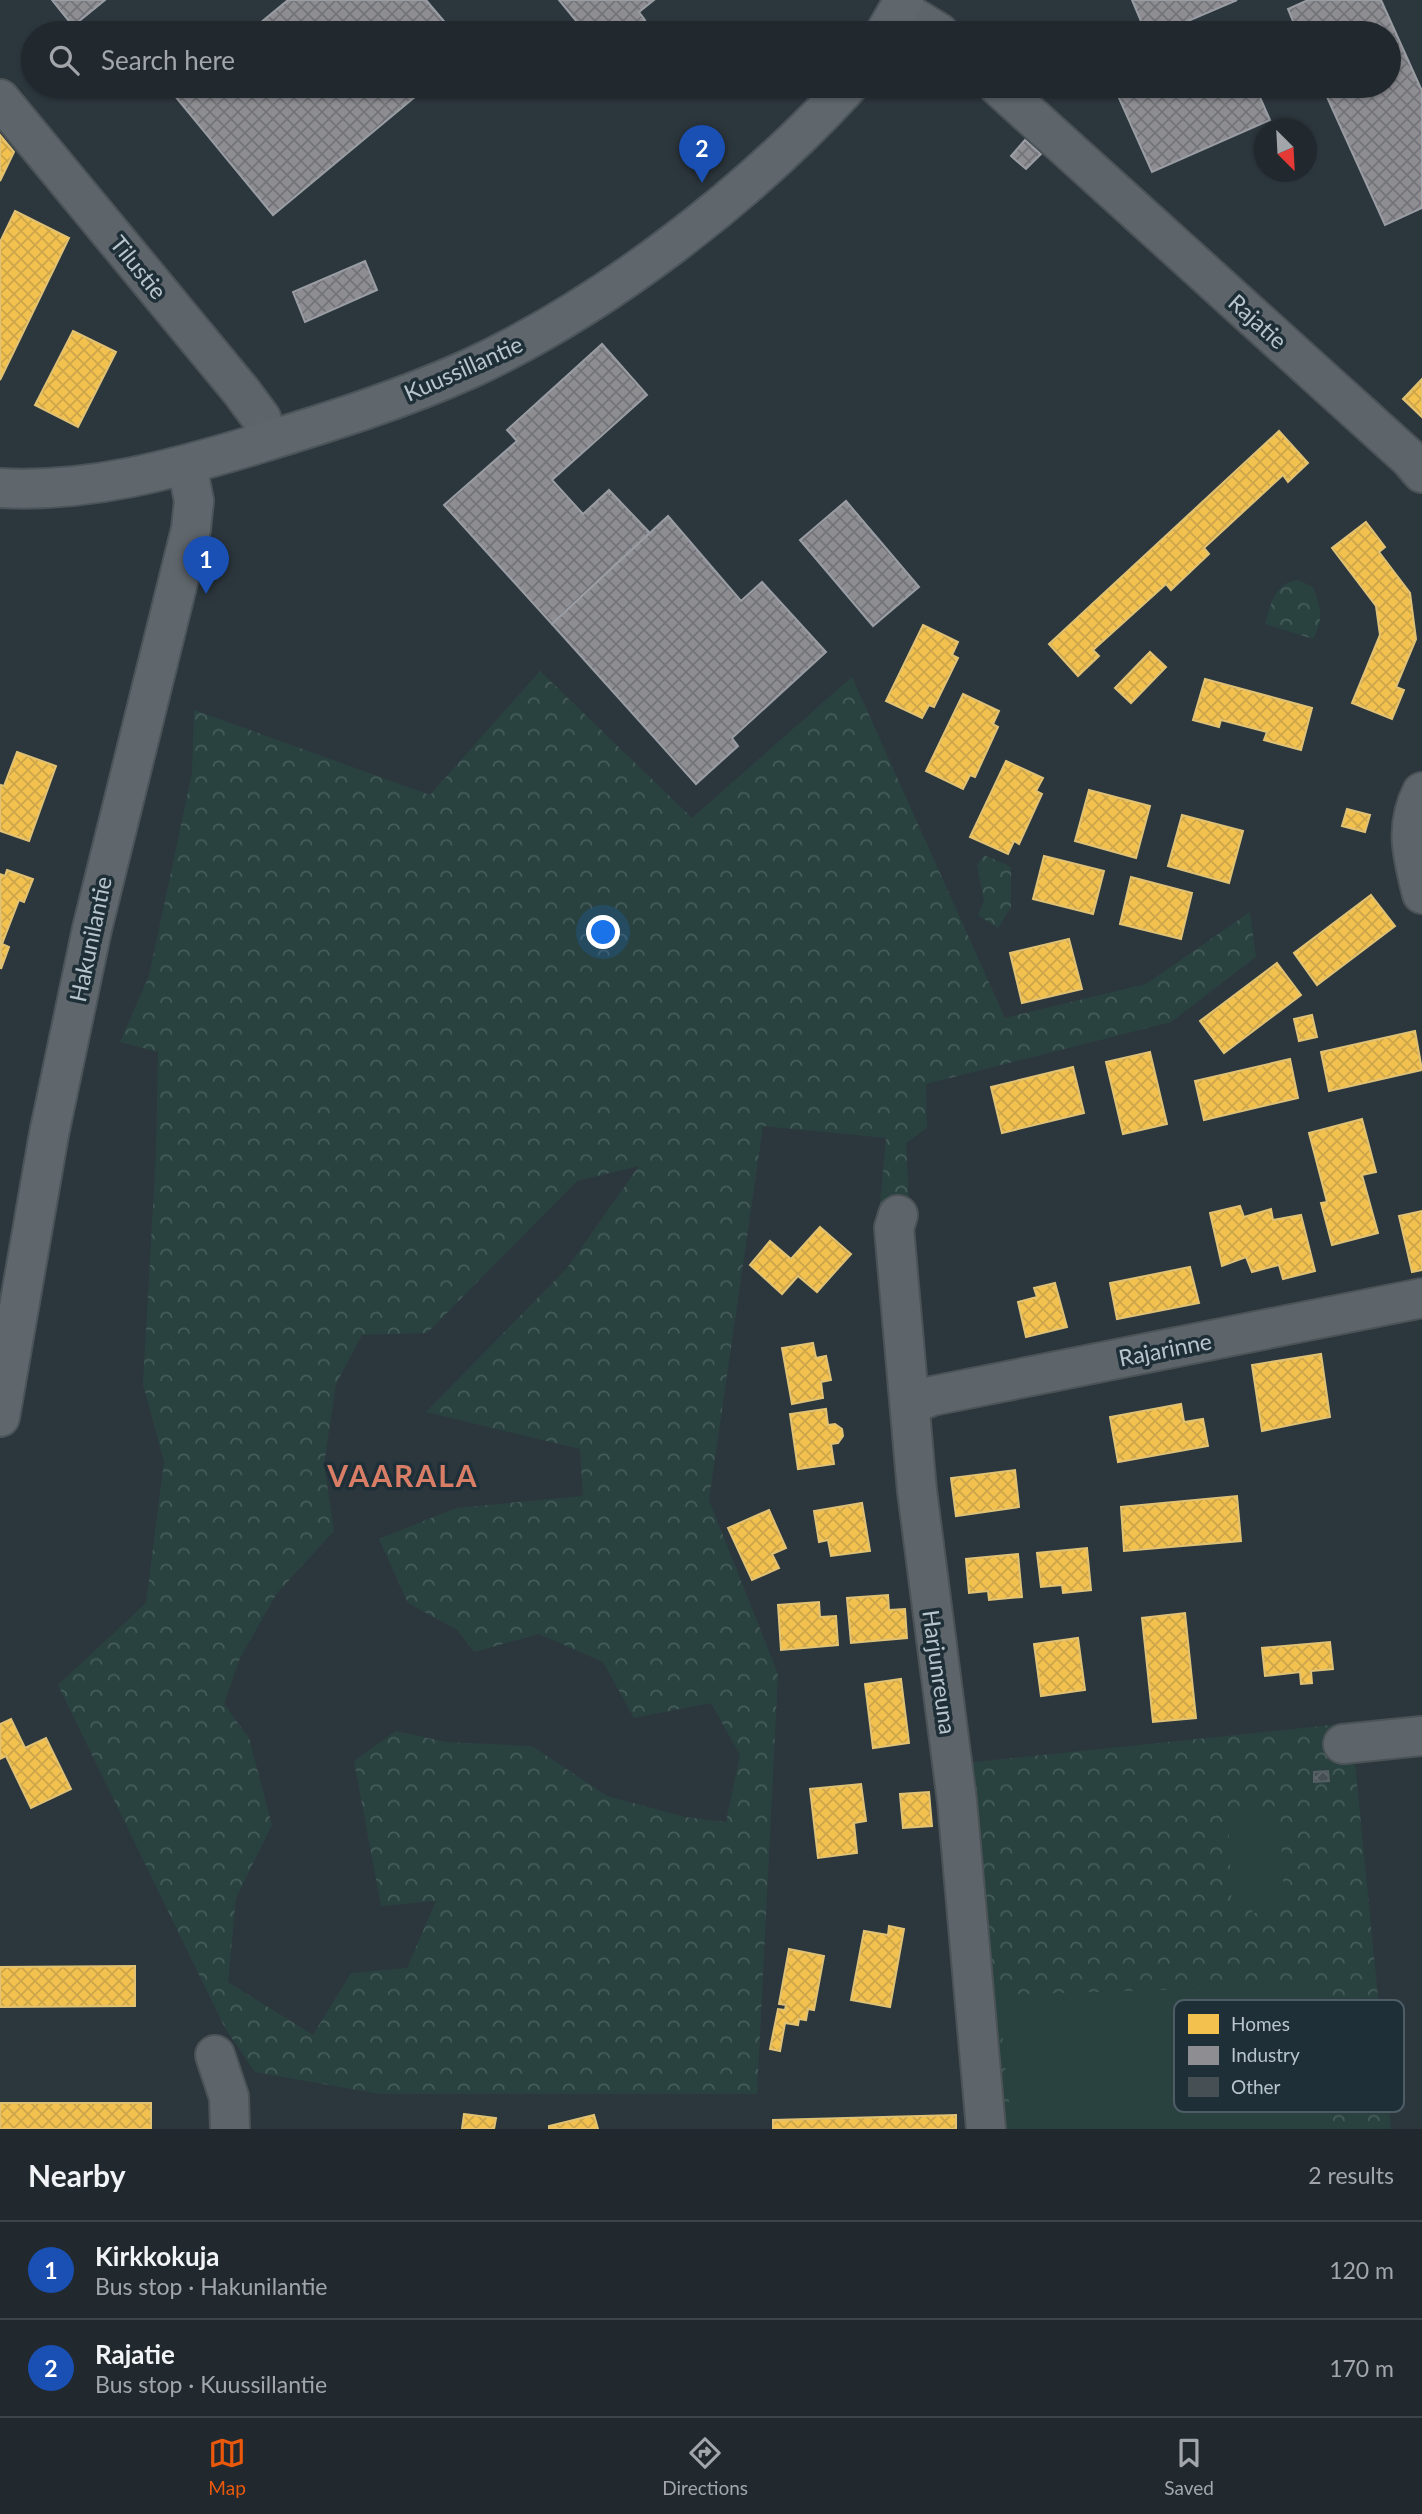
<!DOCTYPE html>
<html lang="en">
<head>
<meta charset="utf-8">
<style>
  :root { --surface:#21292e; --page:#2d353a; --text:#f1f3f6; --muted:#a2a6aa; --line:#3e454a; --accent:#ea580c }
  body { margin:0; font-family:Lato,sans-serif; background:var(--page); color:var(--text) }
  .compass { position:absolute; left:1254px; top:119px; width:63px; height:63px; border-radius:50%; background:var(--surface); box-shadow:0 2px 5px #0004; rotate:156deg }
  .you { position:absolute; left:604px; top:933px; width:24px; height:24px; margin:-18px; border:5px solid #fff; border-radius:50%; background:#1a73e8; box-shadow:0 0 0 10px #1a73e833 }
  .badge { display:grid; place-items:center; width:46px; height:46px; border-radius:50%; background:var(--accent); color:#fff; font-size:23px; font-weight:700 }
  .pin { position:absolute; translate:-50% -58px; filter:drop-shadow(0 2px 4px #0008) }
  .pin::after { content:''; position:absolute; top:37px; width:24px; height:21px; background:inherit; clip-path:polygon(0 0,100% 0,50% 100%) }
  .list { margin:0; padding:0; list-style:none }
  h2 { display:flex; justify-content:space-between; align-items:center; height:91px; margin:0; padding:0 28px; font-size:30px }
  h2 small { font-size:23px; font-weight:400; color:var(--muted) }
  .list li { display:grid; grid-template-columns:46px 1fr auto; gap:21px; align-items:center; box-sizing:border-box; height:98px; padding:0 28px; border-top:2px solid var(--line) }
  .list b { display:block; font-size:26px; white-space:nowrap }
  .list p { margin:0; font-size:23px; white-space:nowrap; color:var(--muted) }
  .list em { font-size:23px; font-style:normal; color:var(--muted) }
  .icon { flex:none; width:38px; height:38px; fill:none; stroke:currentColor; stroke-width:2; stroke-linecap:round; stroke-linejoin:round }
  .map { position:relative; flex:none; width:1422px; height:2129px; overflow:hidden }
  .search { position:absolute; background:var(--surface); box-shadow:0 2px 5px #0004; left:21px; right:21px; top:21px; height:77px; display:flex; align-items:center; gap:18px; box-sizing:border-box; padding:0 24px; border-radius:38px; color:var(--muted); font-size:26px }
  .sheet { height:287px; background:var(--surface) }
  nav { display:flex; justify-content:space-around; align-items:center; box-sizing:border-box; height:98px; border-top:2px solid var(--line); background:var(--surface); font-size:19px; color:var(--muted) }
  nav a { display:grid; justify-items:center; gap:4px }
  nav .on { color:var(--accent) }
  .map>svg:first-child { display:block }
  .forest { fill:url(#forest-crowns); fill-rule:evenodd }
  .garden { fill:#294240 }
  .homes { fill:url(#homes-cross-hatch); stroke:#e1c274; stroke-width:2 }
  .industry { fill:url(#industry-cross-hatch); stroke:#9a9ea4; stroke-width:2 }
  .building { fill:url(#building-cross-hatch); stroke:#555f64; stroke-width:2 }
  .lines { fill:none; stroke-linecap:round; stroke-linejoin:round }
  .minor-casing { stroke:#4b5357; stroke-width:42 }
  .major-casing { stroke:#4a5459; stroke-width:42 }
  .minor { stroke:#5e656a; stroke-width:38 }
  .major { stroke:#60676c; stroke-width:38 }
  .labels { text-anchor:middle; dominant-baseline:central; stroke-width:7; stroke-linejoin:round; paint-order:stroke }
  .street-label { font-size:23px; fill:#b8c5cd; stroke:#1f2f38 }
  .district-label { font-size:30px; font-weight:bold; letter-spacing:2px; fill:#d97e66; stroke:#1f2f38 }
  .key { fill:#1f2f38; stroke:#4d5c65; stroke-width:2 }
  .key-label { font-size:19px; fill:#b8c5cd }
</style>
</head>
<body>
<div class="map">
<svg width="1422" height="2129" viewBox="0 0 1422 2129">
  <defs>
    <pattern id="forest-crowns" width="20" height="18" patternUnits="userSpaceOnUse" patternTransform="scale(1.75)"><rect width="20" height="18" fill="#294240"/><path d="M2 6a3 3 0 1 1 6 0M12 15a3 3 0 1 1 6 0" fill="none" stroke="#465c5a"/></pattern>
    <pattern id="homes-cross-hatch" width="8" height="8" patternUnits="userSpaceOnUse" patternTransform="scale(1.75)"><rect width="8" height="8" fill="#f2c14e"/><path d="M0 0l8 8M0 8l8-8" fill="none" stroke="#cda64b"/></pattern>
    <pattern id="industry-cross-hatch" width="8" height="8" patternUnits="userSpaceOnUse" patternTransform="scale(1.75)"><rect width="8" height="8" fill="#8d8d92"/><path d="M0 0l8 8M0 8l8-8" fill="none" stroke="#737479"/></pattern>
    <pattern id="building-cross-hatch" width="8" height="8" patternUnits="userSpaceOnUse" patternTransform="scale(1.75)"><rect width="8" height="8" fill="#464f54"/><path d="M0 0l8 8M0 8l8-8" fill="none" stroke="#5f676b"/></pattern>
  </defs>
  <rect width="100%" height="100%" fill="#2c373d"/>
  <g class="forest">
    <path d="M1298,580L1313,587C1321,607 1324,620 1313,639L1265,624C1271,604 1274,583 1298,580Z"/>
    <path d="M540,671L692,818L852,677L1005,1018L1146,984L1250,912L1256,957L1171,1022L926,1084L927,1128L906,1143L909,1201L880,1206L886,1138L763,1126L709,1500L778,1674L757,2094H380L255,2072L225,2028L58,1685L146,1603L164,1462L143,1384L156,1154L158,1052L120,1042L149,976L192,773L194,710L430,795ZM639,1166L567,1268L426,1412L580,1449L583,1496L456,1508L379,1539L408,1603L457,1630L474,1652L539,1634L603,1662L634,1718L711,1703L740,1755L726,1822L685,1817L607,1796L532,1746L446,1742L396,1731L354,1761L381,1906L436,1901L407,1968L351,1973L313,2035L228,1982L236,1898L272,1825L249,1738L224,1704L240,1658L277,1593L334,1531L324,1464L336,1384L362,1335L427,1333L577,1181Z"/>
    <path d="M984,855L1011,867V907L998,928L978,915L984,901L977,865Z"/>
    <path d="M1351,1723L1391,2129H1003L965,1763Z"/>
  </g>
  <g class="garden">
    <path d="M1260,1810V1814L1280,1813L1284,1907L1264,1908V1913H1253L1252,1909H1232L1228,1816L1249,1815V1811Z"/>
    <path d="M1317,1985L1334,2129H1012L998,1995Z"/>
  </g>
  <g class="homes">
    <path d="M0,135L14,152L0,181Z"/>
    <path d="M15,211L69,238L0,380V242Z"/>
    <path d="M73,331L116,352L78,427L35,405Z"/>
    <path d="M1422,379V417L1403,399Z"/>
    <path d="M1279,431L1308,463L1288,482L1283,475L1204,548L1209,554L1171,590L1166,584L1093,650L1099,656L1078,676L1049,644Z"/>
    <path d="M1366,522L1385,547L1379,552L1410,593L1416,639L1396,687L1404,690L1392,719L1352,703L1380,635L1376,606L1332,548Z"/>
    <path d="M923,625L958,642L952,655L958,658L934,707L929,705L922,718L886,701Z"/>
    <path d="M1150,652L1166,667L1131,703L1115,688Z"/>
    <path d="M1205,679L1312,708L1301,750L1264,740L1267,732L1221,720L1219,727L1193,720Z"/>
    <path d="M963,694L999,711L993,724L998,727L975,777L970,775L963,789L926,771Z"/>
    <path d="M17,752L56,766L29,841L0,831V789L1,785L4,786Z"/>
    <path d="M1006,761L1043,778L1036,791L1042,794L1019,844L1014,841L1008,854L970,837Z"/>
    <path d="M1089,790L1150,806L1136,858L1075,841Z"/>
    <path d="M1347,809L1370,815L1365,832L1342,826Z"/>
    <path d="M1182,815L1243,831L1229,883L1168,866Z"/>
    <path d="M1044,856L1104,871L1093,914L1033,899Z"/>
    <path d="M7,870L33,879L24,902L19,900L2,944L9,947L1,969L0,874L5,876Z"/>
    <path d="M1131,877L1192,893L1181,939L1120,924Z"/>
    <path d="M1371,895L1395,926L1317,985L1294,953Z"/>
    <path d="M1069,939L1082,989L1022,1003L1010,953Z"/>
    <path d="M1277,963L1301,995L1224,1053L1200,1021Z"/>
    <path d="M1312,1015L1317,1037L1299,1041L1294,1019Z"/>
    <path d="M1415,1031L1422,1070L1329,1091L1321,1052Z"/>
    <path d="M1150,1052L1167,1124L1123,1134L1106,1062Z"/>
    <path d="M1290,1059L1298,1098L1204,1120L1195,1081Z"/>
    <path d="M1073,1067L1084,1113L1002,1133L991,1087Z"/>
    <path d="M1362,1119L1376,1172L1362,1175L1378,1233L1332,1245L1321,1203L1327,1202L1309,1133Z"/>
    <path d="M1240,1206L1244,1217L1271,1209L1273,1220L1301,1215L1315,1271L1283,1279L1279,1265L1252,1272L1246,1257L1222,1266L1210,1213Z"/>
    <path d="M1422,1211V1270L1412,1272L1399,1216Z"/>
    <path d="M820,1227L851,1254L817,1292L798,1276L782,1294L750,1265L770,1241L791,1259Z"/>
    <path d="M1190,1267L1199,1303L1117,1319L1110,1283Z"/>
    <path d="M1055,1283L1067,1327L1026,1337L1018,1302L1037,1297L1034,1288Z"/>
    <path d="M813,1343L816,1358L826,1356L831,1380L821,1382L823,1398L792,1404L782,1348Z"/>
    <path d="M1321,1354L1330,1417L1262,1431L1252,1365Z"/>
    <path d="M1181,1404L1184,1422L1203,1419L1208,1446L1118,1462L1110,1417Z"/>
    <path d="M826,1409L828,1425L835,1424L842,1429L843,1436L838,1443L831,1444L834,1464L798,1469L790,1414Z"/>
    <path d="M1015,1470L1019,1507L956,1516L951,1478Z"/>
    <path d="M1237,1496L1241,1541L1124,1551L1121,1507Z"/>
    <path d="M862,1503L870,1551L831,1556L828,1540L819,1542L814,1511Z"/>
    <path d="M769,1510L786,1548L772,1554L779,1568L752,1580L728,1528Z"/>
    <path d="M1087,1548L1091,1590L1063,1593L1062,1585L1041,1587L1037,1553Z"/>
    <path d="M1018,1554L1022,1597L989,1600L988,1591L969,1593L966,1559Z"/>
    <path d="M888,1595L889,1610L905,1609L907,1638L851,1643L847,1598Z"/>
    <path d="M819,1602L820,1617L836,1616L838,1645L781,1650L778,1605Z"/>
    <path d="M1185,1613L1196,1718L1153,1722L1142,1618Z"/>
    <path d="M1078,1638L1085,1690L1041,1696L1034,1644Z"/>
    <path d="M1330,1642L1333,1669L1311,1671L1312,1683L1301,1684L1300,1672L1265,1676L1262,1648Z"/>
    <path d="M901,1679L909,1743L873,1748L865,1684Z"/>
    <path d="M11,1719L25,1748L46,1738L71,1789L31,1808L6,1756L0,1759V1724Z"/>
    <path d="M861,1784L866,1821L854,1823L857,1853L818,1858L810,1789Z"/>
    <path d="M929,1792L932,1826L903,1828L900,1794Z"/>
    <path d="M889,1926L904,1929L890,2007L851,2000L864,1931L888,1935Z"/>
    <path d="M789,1949L824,1956L814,2010L808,2009L806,2020L799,2019L798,2025L785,2023L780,2051L770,2049L778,2009L785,2010L786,2005L779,2004Z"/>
    <path d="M135,1966V2006L0,2007V1967Z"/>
    <rect x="0" y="2103" width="151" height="26"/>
    <path d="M464,2114L496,2118L494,2129H462Z"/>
    <path d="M594,2115L598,2129H549V2126Z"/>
    <path d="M956,2115V2129H773V2120Z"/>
  </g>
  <g class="industry">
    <path d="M52,0H105L73,26Z"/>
    <path d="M288,0H426L454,33H248Z"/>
    <path d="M559,0H654L639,12L645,20L629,33H586Z"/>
    <path d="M1132,0H1237L1160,33H1146Z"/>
    <path d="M1308,0H1381L1422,91V208L1385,225L1322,86H1389V33H1298L1288,9Z"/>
    <path d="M185,86H428L273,215L174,95Z"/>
    <path d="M1123,86H1255L1270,120L1152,172L1115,89Z"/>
    <path d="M1025,140L1041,154L1026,169L1011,156Z"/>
    <path d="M365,261L377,290L305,322L293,292Z"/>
    <path d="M602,344L647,395L552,480L583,514L609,490L650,533L552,624L444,505L517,441L507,430Z"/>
    <path d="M846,501L919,587L873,626L800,540Z"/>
    <path d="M668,516L741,601L762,582L826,652L732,738L738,746L696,784L552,624Z"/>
  </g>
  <path class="building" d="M1328,1771L1329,1781L1314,1782V1772Z"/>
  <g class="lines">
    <defs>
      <g id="minor">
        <path d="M900,9L939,33"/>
        <path d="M998,86L1410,459L1422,473"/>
        <path d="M0,99L241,391L261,418L269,440"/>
        <path d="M1422,792C1404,827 1413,858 1422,894"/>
        <path d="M898,1215L894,1228L917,1491L957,1801L986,2129"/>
        <path d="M910,1405L932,1396L1422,1298"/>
        <path d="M1343,1744L1422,1736"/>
        <path d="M215,2055L229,2097L230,2129"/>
      </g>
      <g id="major">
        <path d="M885,33L904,0"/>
        <path d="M0,488C87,493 171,470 254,445C326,423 400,400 469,369C605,306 747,196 848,86"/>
        <path d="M0,1417L49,1134L92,929L191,529L194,501L187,465"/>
      </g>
    </defs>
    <use href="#minor" class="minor-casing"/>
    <use href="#major" class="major-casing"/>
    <use href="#minor" class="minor"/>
    <use href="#major" class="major"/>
  </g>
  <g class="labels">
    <g class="street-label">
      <text transform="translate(139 267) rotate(51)">Tilustie</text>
      <text transform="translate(1258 321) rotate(42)">Rajatie</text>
      <text transform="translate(463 368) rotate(-24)">Kuussillantie</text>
      <text transform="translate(90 939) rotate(-78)">Hakunilantie</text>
      <text transform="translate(1165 1349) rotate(-11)">Rajarinne</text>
      <text transform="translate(940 1672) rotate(82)">Harjunreuna</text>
    </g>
    <g class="district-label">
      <text x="403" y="1475">VAARALA</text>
    </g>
  </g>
  <rect x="1174" y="2000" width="230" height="112" rx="10" class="key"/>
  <rect x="1188" y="2014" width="31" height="20" fill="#f2c14e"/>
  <rect x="1188" y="2046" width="31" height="19" fill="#8d8d92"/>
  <rect x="1188" y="2077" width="31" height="20" fill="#464f54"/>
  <g class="key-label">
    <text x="1231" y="2031">Homes</text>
    <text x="1231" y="2062">Industry</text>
    <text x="1231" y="2094">Other</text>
  </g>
</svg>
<svg class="compass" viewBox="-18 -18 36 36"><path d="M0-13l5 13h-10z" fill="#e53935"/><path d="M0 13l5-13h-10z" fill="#a2a6aa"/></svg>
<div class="you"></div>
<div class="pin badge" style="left:206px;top:594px;background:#1a4fb4">1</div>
<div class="pin badge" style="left:702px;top:183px;background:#1a4fb4">2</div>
<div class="search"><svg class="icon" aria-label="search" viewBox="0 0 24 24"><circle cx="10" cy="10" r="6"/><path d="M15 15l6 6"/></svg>Search here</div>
</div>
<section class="sheet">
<h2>Nearby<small>2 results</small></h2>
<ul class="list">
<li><span class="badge" style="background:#1a4fb4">1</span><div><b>Kirkkokuja</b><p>Bus stop · Hakunilantie</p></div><em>120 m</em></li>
<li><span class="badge" style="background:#1a4fb4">2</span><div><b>Rajatie</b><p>Bus stop · Kuussillantie</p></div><em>170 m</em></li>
</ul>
</section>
<nav>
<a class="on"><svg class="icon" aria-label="map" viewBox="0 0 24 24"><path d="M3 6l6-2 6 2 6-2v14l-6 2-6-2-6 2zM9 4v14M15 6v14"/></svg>Map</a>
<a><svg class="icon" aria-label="directions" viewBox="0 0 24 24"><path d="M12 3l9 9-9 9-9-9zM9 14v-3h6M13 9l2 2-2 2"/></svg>Directions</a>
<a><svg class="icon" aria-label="saved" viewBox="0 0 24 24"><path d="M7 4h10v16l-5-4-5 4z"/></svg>Saved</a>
</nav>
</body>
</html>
